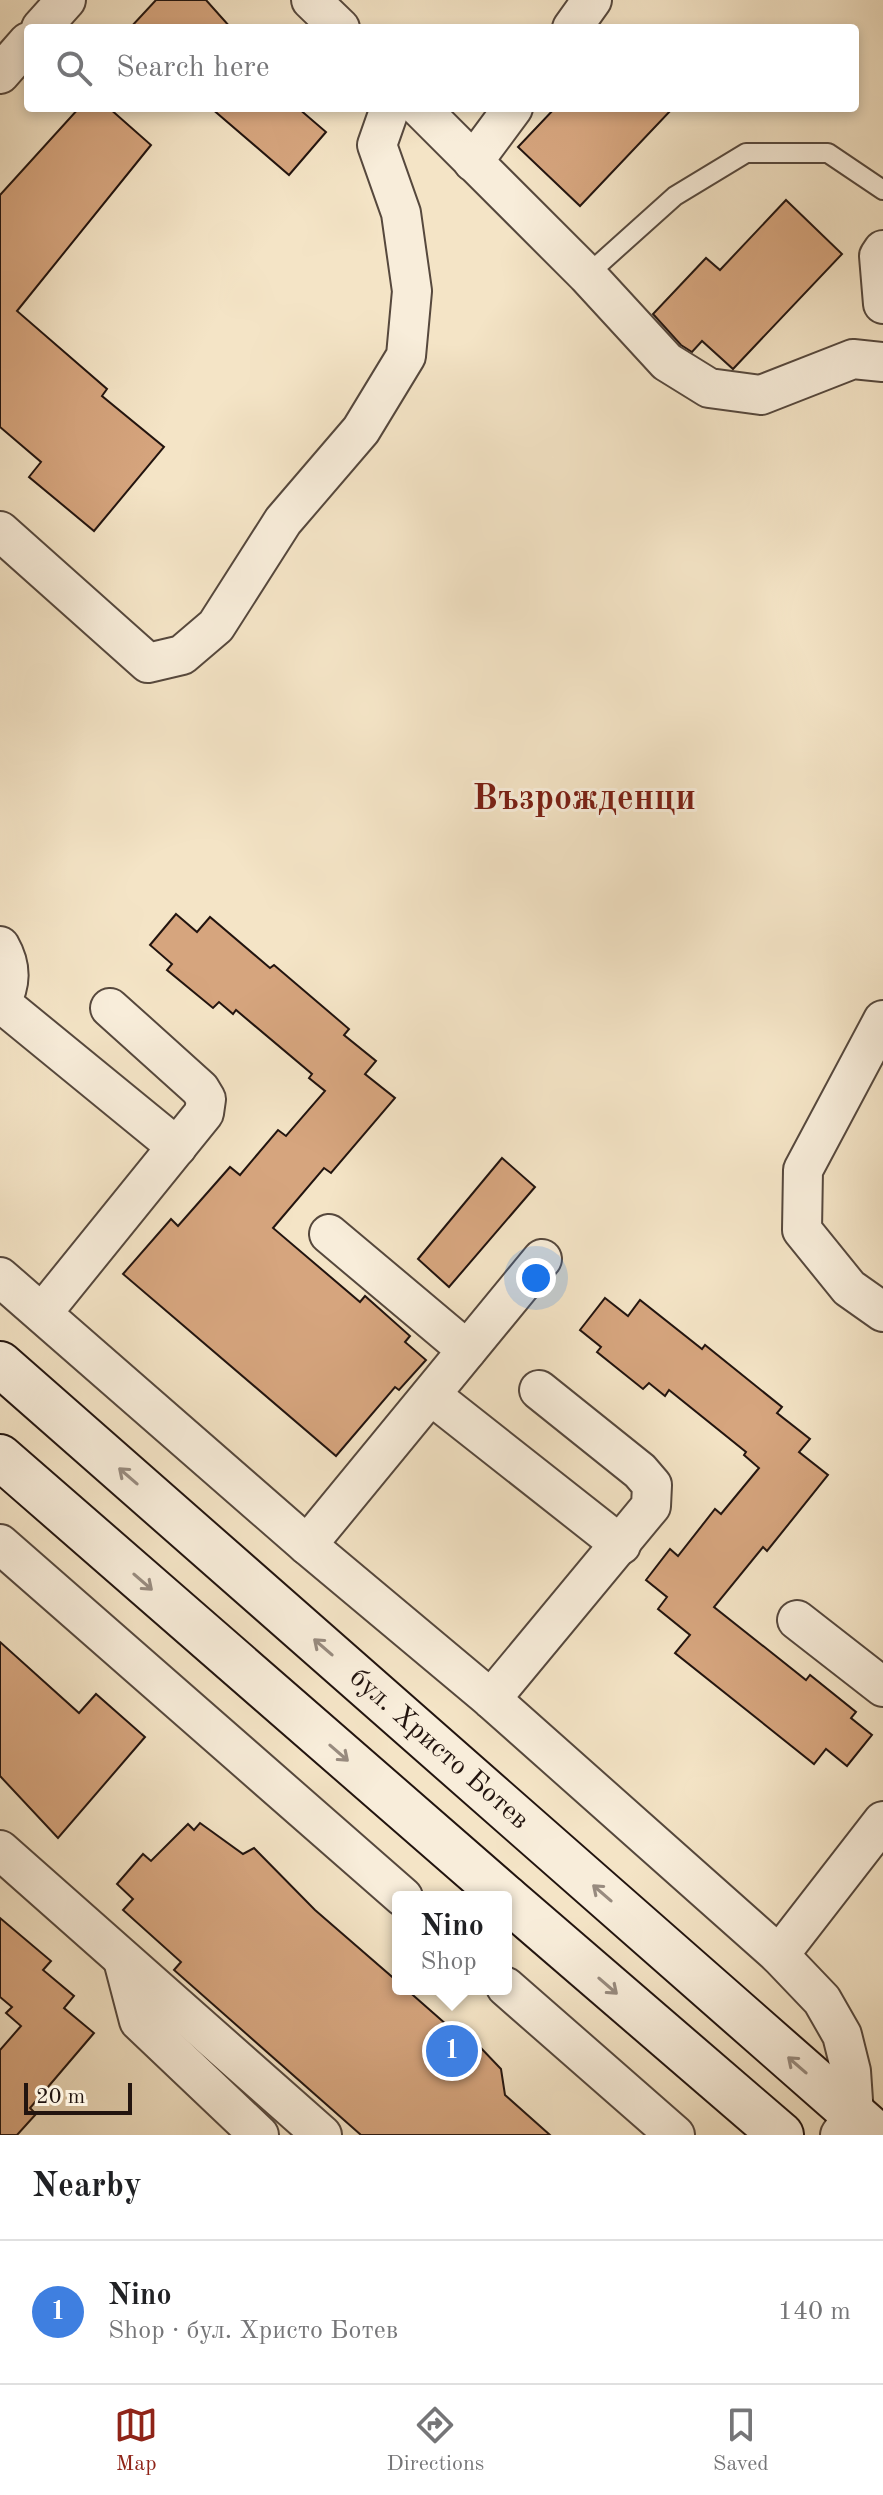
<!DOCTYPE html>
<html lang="en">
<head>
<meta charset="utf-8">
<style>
  :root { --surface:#fff; --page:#f2f2f2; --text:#202124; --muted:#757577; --line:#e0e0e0; --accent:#8f2418 }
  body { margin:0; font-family:"Old Standard TT",serif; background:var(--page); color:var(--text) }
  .scale { position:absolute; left:24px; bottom:20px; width:108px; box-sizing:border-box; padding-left:8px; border:4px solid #22140f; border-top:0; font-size:22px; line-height:28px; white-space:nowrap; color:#22140f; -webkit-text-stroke:6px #f8edda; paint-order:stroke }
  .you { position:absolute; left:536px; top:1278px; width:28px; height:28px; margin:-20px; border:6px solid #fff; border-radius:50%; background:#1a73e8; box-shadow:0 0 0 12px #1a73e833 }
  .badge { display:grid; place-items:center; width:52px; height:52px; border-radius:50%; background:var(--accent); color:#fff; font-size:26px; font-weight:700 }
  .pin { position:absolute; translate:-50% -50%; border:4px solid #fff; box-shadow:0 2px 8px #0006 }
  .popup { position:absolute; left:392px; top:1891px; width:120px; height:104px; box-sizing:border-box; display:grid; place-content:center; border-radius:8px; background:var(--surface); filter:drop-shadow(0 2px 6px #0005); font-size:26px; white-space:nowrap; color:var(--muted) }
  .popup b { font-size:30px; color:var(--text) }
  .popup::after { content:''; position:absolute; left:50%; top:100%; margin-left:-16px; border:16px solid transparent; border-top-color:var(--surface) }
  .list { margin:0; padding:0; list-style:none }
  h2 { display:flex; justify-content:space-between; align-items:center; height:104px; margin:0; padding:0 32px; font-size:34px }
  h2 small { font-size:26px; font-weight:400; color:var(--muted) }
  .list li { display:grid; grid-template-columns:52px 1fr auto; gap:24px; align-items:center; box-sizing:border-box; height:144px; padding:0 32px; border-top:2px solid var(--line) }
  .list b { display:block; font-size:30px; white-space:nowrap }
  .list p { margin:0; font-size:26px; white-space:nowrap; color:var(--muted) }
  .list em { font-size:26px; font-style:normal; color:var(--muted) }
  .icon { flex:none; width:44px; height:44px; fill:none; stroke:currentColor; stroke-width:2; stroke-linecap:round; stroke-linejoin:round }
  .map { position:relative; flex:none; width:883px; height:2135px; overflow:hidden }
  .search { position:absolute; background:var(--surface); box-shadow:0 4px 12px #0003; left:24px; right:24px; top:24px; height:88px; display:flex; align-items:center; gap:20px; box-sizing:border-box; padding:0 28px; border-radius:8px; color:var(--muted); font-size:30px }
  .sheet { height:248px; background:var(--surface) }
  nav { display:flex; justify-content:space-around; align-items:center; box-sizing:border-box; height:112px; border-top:2px solid var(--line); background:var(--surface); font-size:22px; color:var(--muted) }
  nav a { display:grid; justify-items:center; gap:4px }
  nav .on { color:var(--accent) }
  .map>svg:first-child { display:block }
  .building { fill:#d6a57e; stroke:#22140f; stroke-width:2 }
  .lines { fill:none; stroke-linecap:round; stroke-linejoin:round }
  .service-casing { stroke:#56483d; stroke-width:22 }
  .minor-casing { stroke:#56483d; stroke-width:42 }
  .secondary-casing { stroke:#22140f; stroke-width:48 }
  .service { stroke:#f8edda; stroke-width:18 }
  .minor { stroke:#f8edda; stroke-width:38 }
  .secondary { stroke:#f8edda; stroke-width:44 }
  .oneway { stroke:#988b7f }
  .labels { text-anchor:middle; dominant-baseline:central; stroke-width:6; stroke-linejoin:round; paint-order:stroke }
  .street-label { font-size:28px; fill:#22140f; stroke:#f8edda }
  .district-label { font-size:36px; font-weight:bold; fill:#7a1f14; stroke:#f8edda }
</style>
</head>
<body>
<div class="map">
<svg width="883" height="2135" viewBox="0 0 883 2135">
  <rect width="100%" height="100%" fill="#f4e4c6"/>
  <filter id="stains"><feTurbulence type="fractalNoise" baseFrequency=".0025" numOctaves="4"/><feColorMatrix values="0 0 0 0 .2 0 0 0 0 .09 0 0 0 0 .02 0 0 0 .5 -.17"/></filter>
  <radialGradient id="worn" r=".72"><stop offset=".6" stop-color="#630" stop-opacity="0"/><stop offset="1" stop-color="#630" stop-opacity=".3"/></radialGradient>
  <g class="building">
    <path d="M156,0H206L231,28H130Z"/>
    <path d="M79,108H109L151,145L17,311L107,389L102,396L164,447L94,531L29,477L41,462L0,427V195Z"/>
    <path d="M211,108H298L326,132L289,175Z"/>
    <path d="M555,108H673L580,206L518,147Z"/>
    <path d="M786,200L842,254L733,369L702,341L692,352L681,345L653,314L706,258L720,270Z"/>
    <path d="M176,914L197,932L210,917L270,968L274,965L349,1029L344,1035L376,1061L365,1074L395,1098L331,1173L324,1168L273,1228L360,1302L365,1296L410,1336L405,1342L426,1360L399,1390L395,1387L336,1456L123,1274L171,1219L178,1226L230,1167L240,1175L278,1130L286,1136L325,1091L309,1078L312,1074L236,1010L233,1014L219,1002L213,1008L167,970L172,964L150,945Z"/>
    <path d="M502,1158L535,1187L449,1287L418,1259Z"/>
    <path d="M605,1298L628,1316L640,1300L702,1349L705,1345L782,1407L777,1413L810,1439L799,1452L828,1475L767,1551L763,1547L714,1607L806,1680L810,1675L856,1712L851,1718L872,1735L847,1766L826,1749L814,1764L675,1653L690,1635L658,1609L667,1597L646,1580L670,1549L678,1556L715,1509L721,1514L759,1468L744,1455L746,1452L669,1390L665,1396L649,1383L643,1389L597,1352L601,1347L580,1330Z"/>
    <path d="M0,1642L79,1713L96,1694L145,1737L58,1838L0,1776Z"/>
    <path d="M200,1823L243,1854L254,1848L315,1910L398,1982V1989H406L472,2047H480L501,2069L505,2095L550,2135H361L174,1970L181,1962L123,1910L133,1899L117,1884L143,1854L151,1861L188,1824L194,1830Z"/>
    <path d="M0,1918L51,1961L43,1970L74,1996L64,2008L94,2033L30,2108L36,2114L17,2135H0V2050L21,2026L6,2013L12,2007L0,1997Z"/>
  </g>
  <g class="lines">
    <defs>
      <path id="service" d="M587,275L675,196L746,153H828L883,190"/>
      <g id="minor">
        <path d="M311,0L340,28"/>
        <path d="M41,28L66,0"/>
        <path d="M572,28L592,0"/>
        <path d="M0,74L28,42"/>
        <path d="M420,108L587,275L667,362L709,388L761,395L853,359L883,362"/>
        <path d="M473,162L513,108"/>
        <path d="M883,250L879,256L883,304"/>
        <path d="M0,531L148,663L182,655L216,626L283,521L361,430L406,356L412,291L401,213L377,145L390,108"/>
        <path d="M0,946C12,967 11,984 0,1005"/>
        <path d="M1,1003L177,1147"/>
        <path d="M883,1020L803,1170L802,1230L849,1288L883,1312"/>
        <path d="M329,1234L467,1350"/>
        <path d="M0,1277L307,1545L491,1699L779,1955L822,2000L842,2035L851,2071L854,2115L840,2135"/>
        <path d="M43,1312L204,1113L206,1099L200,1089L110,1008"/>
        <path d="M432,1396L621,1545"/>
        <path d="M0,1544L403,1897"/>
        <path d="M307,1545L542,1259"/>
        <path d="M797,1620L883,1687"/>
        <path d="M491,1699L651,1506L652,1485L640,1471L539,1390"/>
        <path d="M0,1850L322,2135"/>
        <path d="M779,1955L883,1821"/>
        <path d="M123,1960L139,2021L259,2135"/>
        <path d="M506,1987L675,2135"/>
      </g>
      <g id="secondary">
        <path id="s1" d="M0,1364L877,2135"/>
        <path d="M0,1457L505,1897"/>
        <path d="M506,1898L781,2135"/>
      </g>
    </defs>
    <use href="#service" class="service-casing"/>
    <use href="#minor" class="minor-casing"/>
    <use href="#secondary" class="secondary-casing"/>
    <use href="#service" class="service"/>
    <use href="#minor" class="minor"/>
    <use href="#secondary" class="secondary"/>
  </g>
  <defs><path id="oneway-shaft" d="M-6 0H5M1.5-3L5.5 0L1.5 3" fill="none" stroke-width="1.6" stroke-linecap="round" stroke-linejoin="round" transform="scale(2)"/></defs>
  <g class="oneway">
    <use href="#oneway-shaft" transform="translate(128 1476) rotate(-139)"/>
    <use href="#oneway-shaft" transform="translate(143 1582) rotate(41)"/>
    <use href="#oneway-shaft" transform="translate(323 1647) rotate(-139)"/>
    <use href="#oneway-shaft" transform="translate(339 1753) rotate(41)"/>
    <use href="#oneway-shaft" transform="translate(602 1893) rotate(-139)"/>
    <use href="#oneway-shaft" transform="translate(608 1986) rotate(41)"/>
    <use href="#oneway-shaft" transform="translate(797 2065) rotate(-139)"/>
  </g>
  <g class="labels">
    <g class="street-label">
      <text stroke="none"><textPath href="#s1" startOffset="584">бул. Христо Ботев</textPath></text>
    </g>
    <g class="district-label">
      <text x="584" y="800">Възрожденци</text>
    </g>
  </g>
  <rect width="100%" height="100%" filter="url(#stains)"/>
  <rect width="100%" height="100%" fill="url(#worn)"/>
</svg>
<div class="scale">20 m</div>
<div class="you"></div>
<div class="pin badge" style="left:452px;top:2051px;background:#3f7fe0">1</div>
<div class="popup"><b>Nino</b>Shop</div>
<div class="search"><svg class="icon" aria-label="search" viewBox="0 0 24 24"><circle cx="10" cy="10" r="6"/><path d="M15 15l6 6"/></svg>Search here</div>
</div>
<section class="sheet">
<h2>Nearby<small></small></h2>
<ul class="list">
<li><span class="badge" style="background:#3f7fe0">1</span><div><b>Nino</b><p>Shop · бул. Христо Ботев</p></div><em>140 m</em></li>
</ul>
</section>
<nav>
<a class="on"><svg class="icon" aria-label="map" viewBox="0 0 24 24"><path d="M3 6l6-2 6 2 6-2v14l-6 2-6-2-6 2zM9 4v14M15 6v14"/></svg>Map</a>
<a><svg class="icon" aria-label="directions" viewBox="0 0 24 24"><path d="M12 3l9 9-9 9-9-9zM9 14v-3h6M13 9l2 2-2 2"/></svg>Directions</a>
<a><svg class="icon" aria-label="saved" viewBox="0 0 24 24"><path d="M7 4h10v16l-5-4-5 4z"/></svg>Saved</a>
</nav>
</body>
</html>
